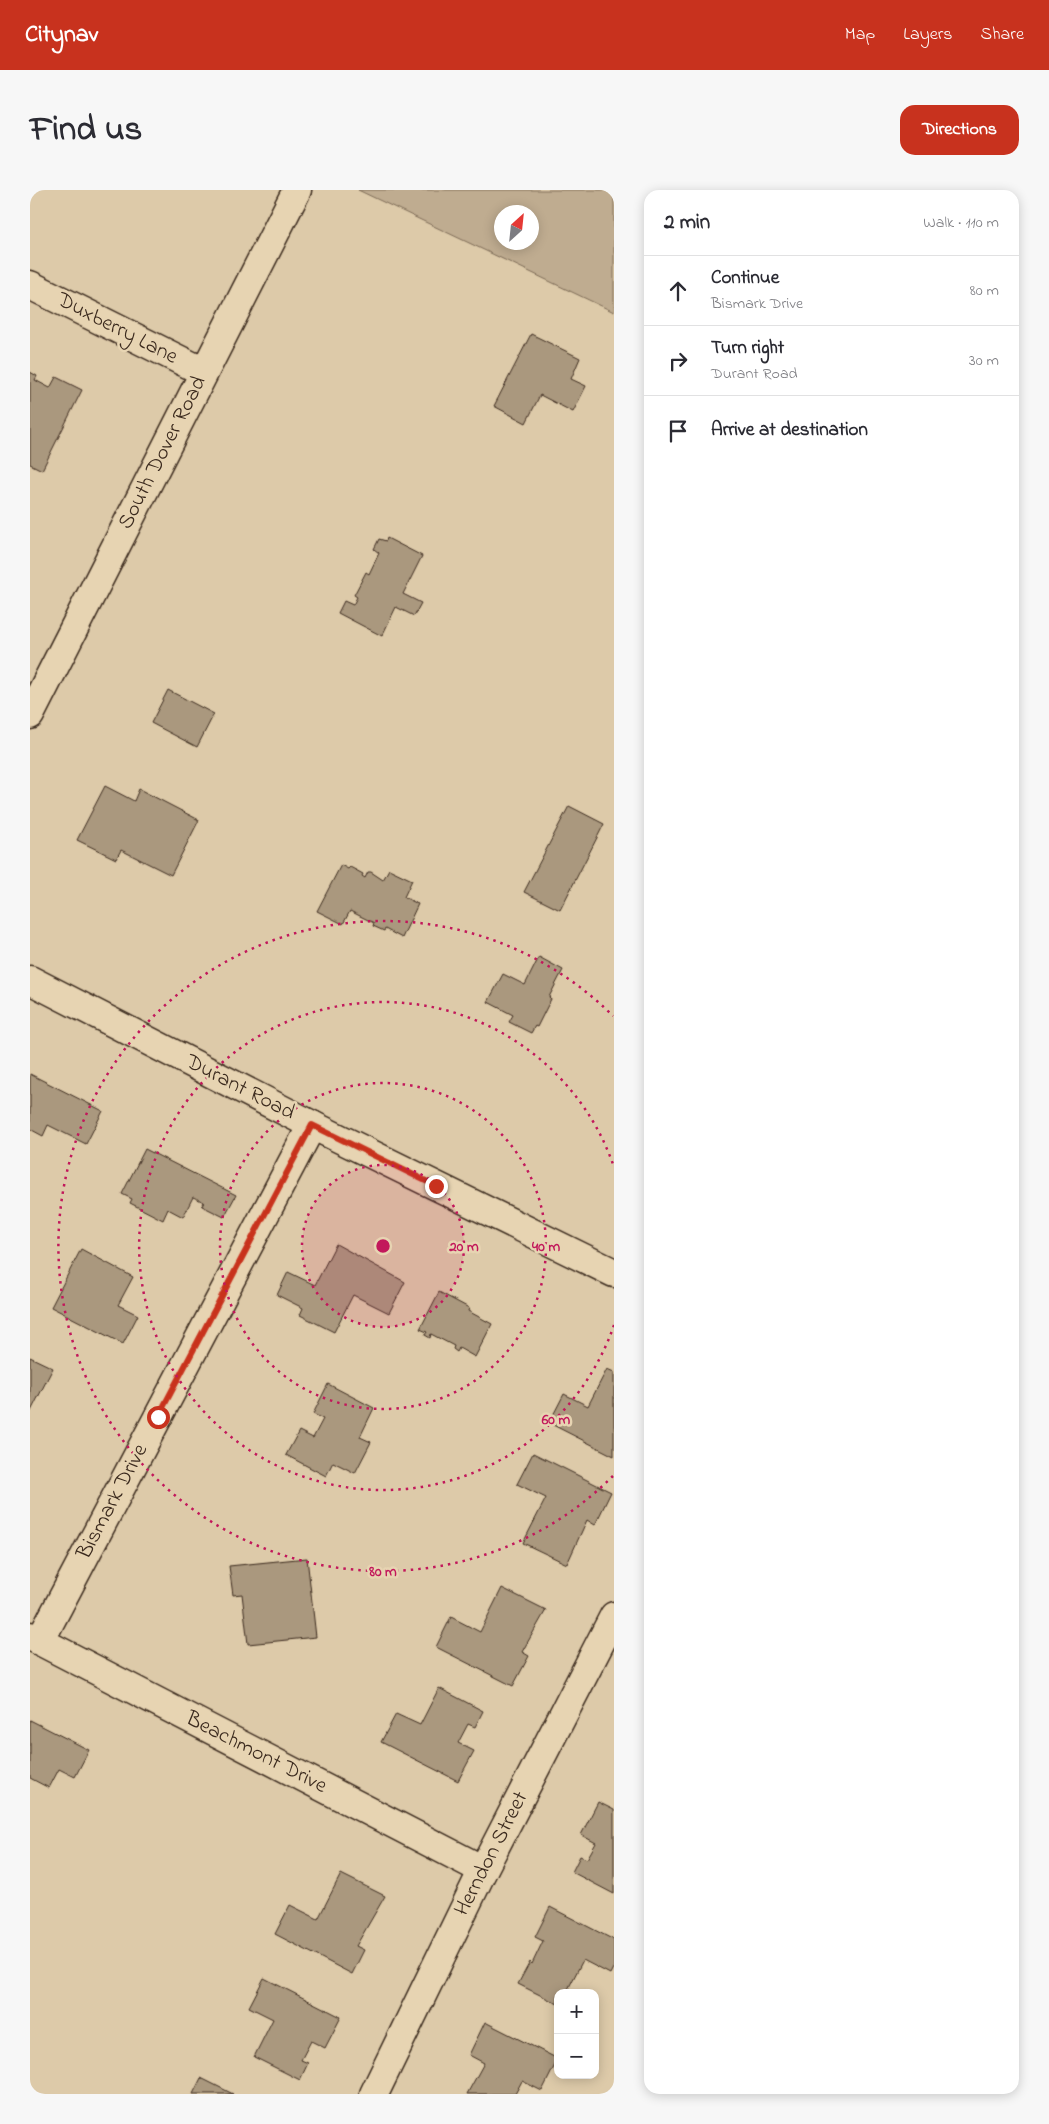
<!DOCTYPE html>
<html lang="en">
<head>
<meta charset="utf-8">
<style>
  :root { --surface:#fff; --page:#f7f7f7; --text:#2b2b33; --muted:#7c7c81; --line:#e1e1e2; --accent:#c8321e }
  body { margin:0; font-family:"Indie Flower",sans-serif; background:var(--page); color:var(--text) }
  .controls { position:absolute; right:15px; bottom:15px; display:grid; overflow:hidden; border-radius:10px; box-shadow:0 2px 12px #0003 }
  .controls button { width:45px; height:45px; display:grid; place-items:center; padding:0; border:0; border-bottom:1px solid var(--line); background:var(--surface); color:var(--text); font:25px sans-serif }
  .compass { position:absolute; left:464px; top:15px; width:45px; height:45px; border-radius:50%; background:var(--surface); box-shadow:0 2px 12px #0003; rotate:27deg }
  .stop { position:absolute; width:15px; height:15px; margin:-11px; border:4px solid #c8321e; border-radius:50%; background:#fff }
  .stop.end { background:#c8321e; border-color:#fff; box-shadow:0 1px 5px #0008 }
  .list { margin:0; padding:0; list-style:none }
  h2 { display:flex; justify-content:space-between; align-items:center; height:65px; margin:0; padding:0 20px; font-size:21px }
  h2 small { font-size:16px; font-weight:400; color:var(--muted) }
  .list li { display:grid; grid-template-columns:32px 1fr auto; gap:15px; align-items:center; box-sizing:border-box; height:70px; padding:0 20px; border-top:1px solid var(--line) }
  .list b { display:block; font-size:19px; white-space:nowrap }
  .list p { margin:0; font-size:16px; white-space:nowrap; color:var(--muted) }
  .list em { font-size:16px; font-style:normal; color:var(--muted) }
  .icon { flex:none; width:28px; height:28px; fill:none; stroke:currentColor; stroke-width:2; stroke-linecap:round; stroke-linejoin:round }
  .map { position:relative; flex:none; width:584px; height:1904px; overflow:hidden; border-radius:15px }
  header { display:flex; align-items:center; gap:30px; box-sizing:border-box; height:70px; padding:0 25px; background:var(--accent); color:#fff }
  header strong { font-size:24px }
  nav { display:flex; gap:28px; margin-inline-start:auto; font-size:18px }
  .intro { display:flex; align-items:center; justify-content:space-between; box-sizing:border-box; height:120px; padding:0 30px }
  h1 { margin:0; font-size:35px }
  .button { padding:12px 22px; border-radius:15px; background:var(--accent); color:#fff; font-size:18px; font-weight:700 }
  main { display:flex; gap:30px; padding:0 30px }
  aside { flex:1; background:var(--surface); border-radius:15px; box-shadow:0 2px 12px #0003 }
  .map>svg:first-child { display:block }
  .green { fill:#bfac90; stroke:#7d6b57; fill-rule:evenodd }
  .building { fill:#aa987e; stroke:#3b2a1e }
  .lines { fill:none; stroke-linecap:round; stroke-linejoin:round }
  .minor-casing { stroke:#3b2a1e; stroke-width:31 }
  .minor { stroke:#e7d4b2; stroke-width:28 }
  .route { stroke:#c8321e; stroke-width:6 }
  .ring { fill:none; stroke:#c2185b; stroke-width:2.5; stroke-dasharray:2.5 5 }
  .labels { text-anchor:middle; dominant-baseline:central; stroke-width:5; stroke-linejoin:round; paint-order:stroke }
  .street-label { font-size:22px; fill:#3b2a1e; stroke:#e7d4b2 }
  .centre { fill:#c2185b; stroke:#e7d4b2; stroke-width:2.5 }
  .ring-label { font-size:15px; text-anchor:middle; font-weight:bold; fill:#c2185b; stroke:#e7d4b2; stroke-width:5; stroke-linejoin:round; paint-order:stroke }
</style>
</head>
<body>
<header>
<strong>Citynav</strong>
<nav><a>Map</a><a>Layers</a><a>Share</a></nav>
</header>
<div class="intro"><h1>Find us</h1><a class="button">Directions</a></div>
<main>
<div class="map">
<svg width="584" height="1904" viewBox="0 0 584 1904">
  <rect width="100%" height="100%" fill="#ddcaa9"/>
  <filter id="ink" filterUnits="userSpaceOnUse"><feTurbulence type="fractalNoise" baseFrequency=".02" numOctaves="2"/><feDisplacementMap in="SourceGraphic" scale="10" xChannelSelector="R" yChannelSelector="G"/><feConvolveMatrix kernelMatrix="1 2 1 2 8 2 1 2 1" color-interpolation-filters="sRGB"/></filter>
  <g filter="url(#ink)">
    <path class="green" d="M328,0H584V122ZM472,22H502V52H472Z"/>
    <g class="building">
      <path d="M501,144L550,168L541,189L556,196L543,222L510,205L496,233L464,216Z"/>
      <path d="M0,182L7,186L5,190L20,198L26,187L52,200L12,280L0,274Z"/>
      <path d="M357,348L392,366L373,404L391,413L384,426L366,417L352,446L308,423L314,411L323,415L327,407L324,405L336,382L339,384L349,363L344,359L349,349L356,351Z"/>
      <path d="M138,500L184,524L167,557L121,533Z"/>
      <path d="M75,596L104,611L109,599L169,630L141,685L91,660L86,669L47,650Z"/>
      <path d="M539,616L574,634L530,720L494,702Z"/>
      <path d="M311,675L318,679L320,677L333,684L332,686L335,688L338,682H341L353,690L359,679L382,690L374,707L388,714L372,748L355,739L354,741L343,736L344,733L320,721L313,734L287,721Z"/>
      <path d="M509,767L533,780L519,807L521,809L507,837L505,836L501,843L479,832L483,825L458,812L473,784L495,795Z"/>
      <path d="M0,884L73,921L56,954L18,935L13,946L0,939Z"/>
      <path d="M115,959L206,1005L194,1027L172,1016L174,1012L163,1007L153,1027L138,1019L133,1030L100,1013L102,1009L92,1004Z"/>
      <path d="M306,1054L375,1092L359,1123L323,1105L304,1142L270,1125L273,1118L247,1105L258,1082L285,1095Z"/>
      <path d="M51,1059L103,1087L88,1115L108,1125L93,1154L21,1117Z"/>
      <path d="M409,1102L439,1118L438,1121L462,1134L445,1167L429,1158L427,1162L423,1159L424,1156L401,1144L400,1148L395,1145L397,1142L390,1139Z"/>
      <path d="M0,1167L23,1178L0,1223Z"/>
      <path d="M577,1179L584,1182V1266L519,1233L534,1204L558,1216Z"/>
      <path d="M298,1194L344,1218L330,1247L341,1252L325,1283L303,1272L296,1286L256,1265L269,1241L283,1248L293,1229L283,1224Z"/>
      <path d="M503,1263L581,1302L565,1335L557,1330L537,1374L493,1353L516,1308L487,1294Z"/>
      <path d="M277,1368L286,1447L218,1454L212,1404L203,1405L199,1376Z"/>
      <path d="M472,1398L516,1420L492,1462L499,1466L483,1496L406,1457L421,1427L450,1442Z"/>
      <path d="M409,1498L453,1521L445,1537L438,1534L428,1553L444,1561L428,1591L351,1552L366,1524L390,1535Z"/>
      <path d="M0,1530L59,1560L45,1587L29,1579L19,1598L0,1588Z"/>
      <path d="M568,1612L584,1620V1704L542,1682L550,1666L557,1669L566,1653L551,1645Z"/>
      <path d="M311,1684L355,1706L326,1756L334,1760L322,1784L245,1744L260,1715L288,1729Z"/>
      <path d="M520,1717L584,1750V1776L580,1784L553,1770L536,1803H528V1814L488,1794L500,1772L502,1774L513,1751L505,1747Z"/>
      <path d="M234,1788L311,1827L295,1858L281,1851L271,1870L278,1873L270,1890L224,1867L243,1829L219,1817Z"/>
      <path d="M455,1832L528,1869L512,1901L492,1891L485,1904H437L454,1873L439,1865Z"/>
      <path d="M171,1888L203,1904H163Z"/>
    </g>
    <g class="lines">
      <defs>
        <g id="minor">
          <path d="M0,95L174,182"/>
          <path d="M0,525L267,0"/>
          <path d="M0,790L282,935L584,1083"/>
          <path d="M0,1446L453,1680"/>
          <path d="M10,1451L282,935"/>
          <path d="M344,1904L453,1680L584,1426"/>
        </g>
      </defs>
      <use href="#minor" class="minor-casing"/>
      <use href="#minor" class="minor"/>
    </g>
  </g>
  <g class="lines" filter="url(#ink)">
    <path class="route" d="M128,1227L282,935L406,996"/>
  </g>
  <circle cx="353" cy="1056" r="81" fill="#c2185b" fill-opacity=".12"/>
  <g class="ring">
    <circle cx="353" cy="1056" r="81"/>
    <circle cx="353" cy="1056" r="163"/>
    <path d="M584 1135A244 244 0 1 1 584 977"/>
    <path d="M583 1286A325 325 0 1 1 583 826"/>
  </g>
  <g class="labels">
    <g class="street-label">
      <text transform="translate(87 139) rotate(27)">Duxberry Lane</text>
      <text transform="translate(133 263) rotate(-63)">South Dover Road</text>
      <text transform="translate(210 898) rotate(27)">Durant Road</text>
      <text transform="translate(83 1312) rotate(-62)">Bismark Drive</text>
      <text transform="translate(226 1563) rotate(27)">Beachmont Drive</text>
      <text transform="translate(462 1664) rotate(-63)">Herndon Street</text>
    </g>
  </g>
  <circle cx="353" cy="1056" r="8" class="centre"/>
  <g class="ring-label">
    <text x="434" y="1061">20 m</text>
    <text x="516" y="1061">40 m</text>
    <text x="526" y="1234">60 m</text>
    <text x="353" y="1386">80 m</text>
  </g>
</svg>
<div class="controls">
<button>+</button>
<button>−</button>
</div>
<svg class="compass" viewBox="-18 -18 36 36"><path d="M0-13l5 13h-10z" fill="#e53935"/><path d="M0 13l5-13h-10z" fill="#7c7c81"/></svg>
<div class="stop" style="left:128px;top:1227px"></div>
<div class="stop end" style="left:406px;top:996px"></div>
</div>
<aside>
<h2>2 min<small>Walk · 110 m</small></h2>
<ul class="list">
<li><svg class="icon" aria-label="ahead" viewBox="0 0 24 24"><path d="M12 20V5M6 11l6-6 6 6"/></svg><div><b>Continue</b><p>Bismark Drive</p></div><em>80 m</em></li>
<li><svg class="icon" aria-label="right" viewBox="0 0 24 24"><path d="M7 20v-9h11M14 6l5 5-5 5"/></svg><div><b>Turn right</b><p>Durant Road</p></div><em>30 m</em></li>
<li><svg class="icon" aria-label="arrive" viewBox="0 0 24 24"><path d="M6 21V4h12l-3 4 3 4H6"/></svg><div><b>Arrive at destination</b></div></li>
</ul>
</aside>
</main>
</body>
</html>
